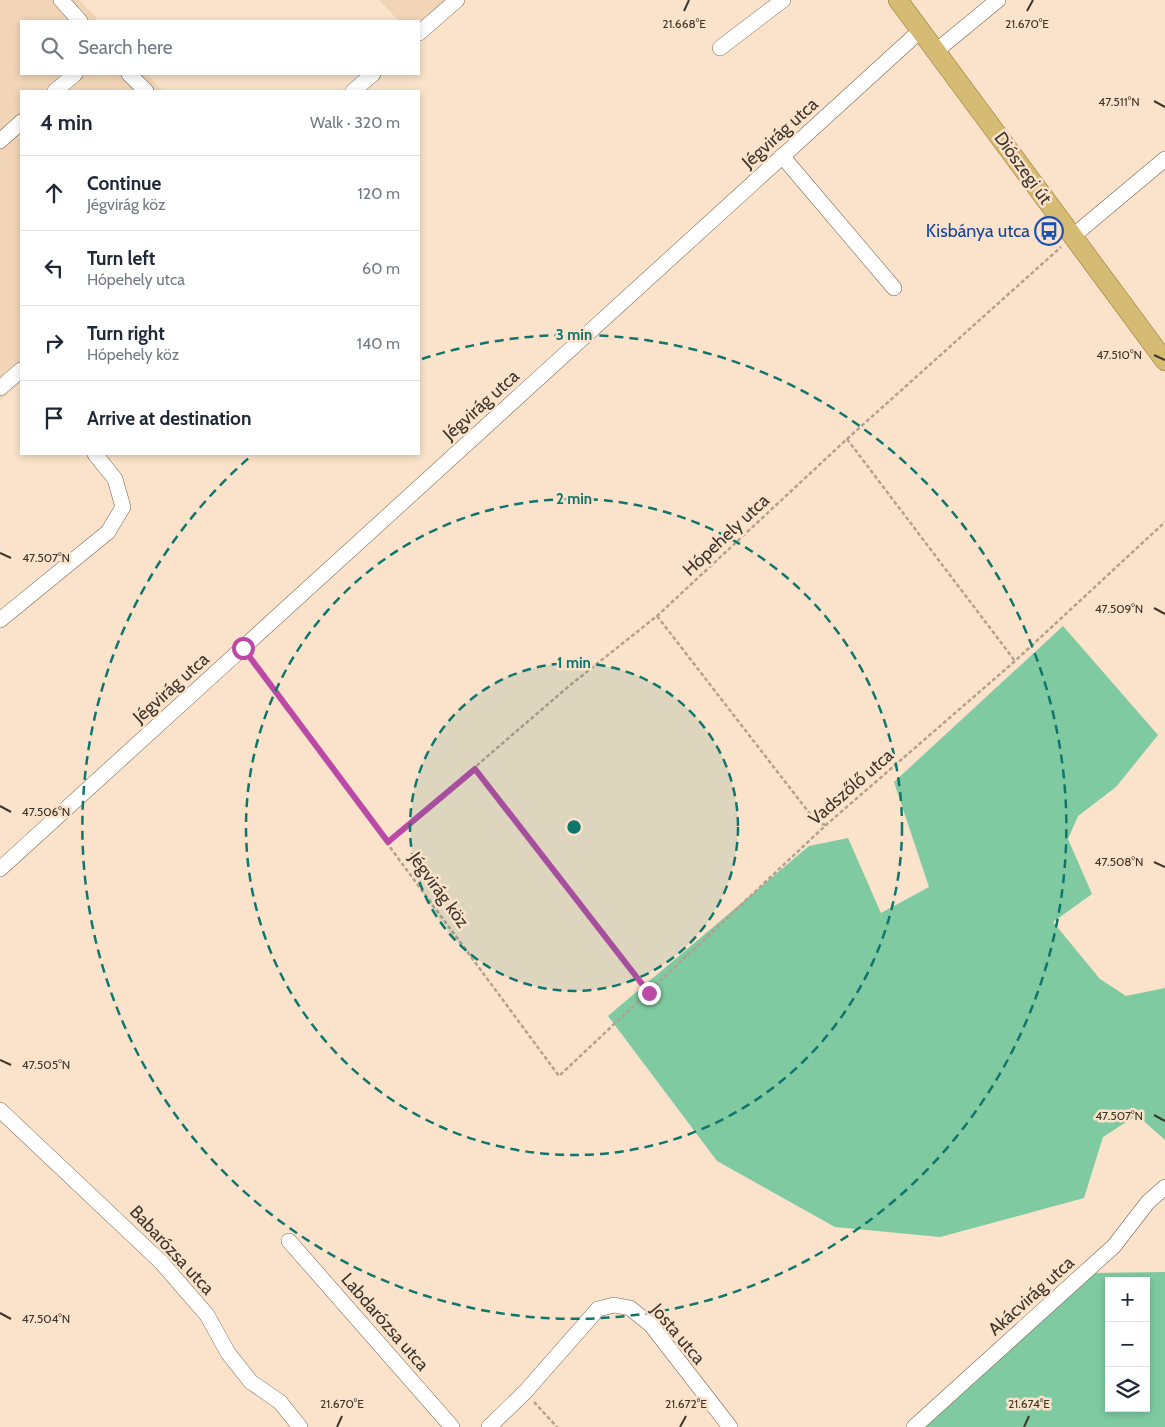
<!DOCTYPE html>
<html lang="en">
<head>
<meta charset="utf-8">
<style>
  :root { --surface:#fff; --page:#f6f6f7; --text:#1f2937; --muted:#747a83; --line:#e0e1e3 }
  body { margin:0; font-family:Cabin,sans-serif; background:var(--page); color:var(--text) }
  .controls { position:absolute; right:15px; bottom:15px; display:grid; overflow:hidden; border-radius:0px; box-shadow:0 2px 8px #0003 }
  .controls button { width:45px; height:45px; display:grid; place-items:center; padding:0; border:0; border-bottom:1px solid var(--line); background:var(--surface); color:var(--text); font:25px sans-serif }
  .stop { position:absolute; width:15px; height:15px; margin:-11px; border:4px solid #bb4aa7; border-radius:50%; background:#fff }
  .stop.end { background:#bb4aa7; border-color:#fff; box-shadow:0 1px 5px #0008 }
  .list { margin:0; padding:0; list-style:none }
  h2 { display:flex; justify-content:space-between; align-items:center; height:65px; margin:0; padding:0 20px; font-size:21px }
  h2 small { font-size:16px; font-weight:400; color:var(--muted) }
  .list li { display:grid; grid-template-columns:32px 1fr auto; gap:15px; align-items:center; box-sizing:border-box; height:75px; padding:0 20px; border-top:1px solid var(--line) }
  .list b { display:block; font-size:19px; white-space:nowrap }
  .list p { margin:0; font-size:16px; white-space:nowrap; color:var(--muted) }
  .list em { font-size:16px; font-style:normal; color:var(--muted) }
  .icon { flex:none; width:28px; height:28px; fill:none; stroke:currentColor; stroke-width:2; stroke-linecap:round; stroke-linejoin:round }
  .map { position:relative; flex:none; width:1165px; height:1427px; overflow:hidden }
  .search { position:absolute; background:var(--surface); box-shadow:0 2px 8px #0003; left:20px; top:20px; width:400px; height:55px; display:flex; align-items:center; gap:12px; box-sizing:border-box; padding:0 18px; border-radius:0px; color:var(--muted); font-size:19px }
  .panel { position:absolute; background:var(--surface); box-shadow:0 2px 8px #0003; left:20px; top:90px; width:400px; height:365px; border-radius:0px }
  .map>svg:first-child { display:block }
  .built { fill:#f1d5b6 }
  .green { fill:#7fcaa1; fill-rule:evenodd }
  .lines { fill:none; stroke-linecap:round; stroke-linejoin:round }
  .minor-casing { stroke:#77634d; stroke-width:16 }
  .major-casing { stroke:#8f6f1e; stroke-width:20 }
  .path { stroke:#b3a18e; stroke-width:2.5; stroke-dasharray:4 2.5; stroke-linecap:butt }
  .minor { stroke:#fff; stroke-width:15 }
  .major { stroke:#d6bb74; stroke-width:19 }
  .route { stroke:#bb4aa7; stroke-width:6 }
  .ticks { fill:none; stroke:#3e352c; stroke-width:2 }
  .ring { fill:none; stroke:#0f766e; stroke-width:2.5; stroke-dasharray:9 6 }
  .labels { text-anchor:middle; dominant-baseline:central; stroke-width:5; stroke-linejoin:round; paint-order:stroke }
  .street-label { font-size:18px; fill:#3e352c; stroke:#fae3ca }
  .transit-label { font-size:18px; fill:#164399; stroke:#fae3ca; text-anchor:end }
  .ticks-label { font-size:12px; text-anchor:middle; fill:#3e352c; stroke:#fae3ca; stroke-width:5; stroke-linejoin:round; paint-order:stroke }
  .centre { fill:#0f766e; stroke:#fae3ca; stroke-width:2.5 }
  .ring-label { font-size:15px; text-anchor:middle; font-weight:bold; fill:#0f766e; stroke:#fae3ca; stroke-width:5; stroke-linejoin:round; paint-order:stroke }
</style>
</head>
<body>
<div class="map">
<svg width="1165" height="1427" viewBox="0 0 1165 1427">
  <rect width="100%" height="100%" fill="#fae3ca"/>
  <g class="built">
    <path d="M0,0H79L99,21H21V74H147L163,91H21V382L0,401Z"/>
    <path d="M379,0H460L419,31V21H399Z"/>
  </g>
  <g class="green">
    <path d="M1063,626L1158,735L1116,787L1078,816L1068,839L1092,894L1053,922L1100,979L1126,996L1165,988V1140L1137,1115L1103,1137L1084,1198L940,1237L835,1227L717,1161L608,1016L809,846L848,838L881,913L929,887L894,782Z"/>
    <path d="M1165,1272V1427H921L1089,1273ZM1109,1281H1146V1408H1109Z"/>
  </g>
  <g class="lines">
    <defs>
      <g id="minor">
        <path d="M61,0L80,21"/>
        <path d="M419,33L457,0"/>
        <path d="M720,48L783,0"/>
        <path d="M936,51L998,0"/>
        <path d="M129,74L146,91"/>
        <path d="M55,91L75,74"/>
        <path d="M353,91L373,74"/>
        <path d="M0,141L21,122"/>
        <path d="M782,156L894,288"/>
        <path d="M1073,236L1165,159"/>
        <path d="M0,388L21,370"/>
        <path d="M0,620L108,532L123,507L115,479L95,454"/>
        <path d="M0,869L921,30"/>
        <path d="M0,1110L161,1262L207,1315L228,1353L251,1382L280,1402L300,1427"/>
        <path d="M289,1241L452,1427"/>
        <path d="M489,1427L525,1392L598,1309L614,1305L630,1308L651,1325L730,1427"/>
        <path d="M914,1427L1114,1246L1148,1202L1165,1187"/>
      </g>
      <path id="major" d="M898,0L1165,361"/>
    </defs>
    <use href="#minor" class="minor-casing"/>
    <use href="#major" class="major-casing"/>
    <g class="path">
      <path d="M847,439L1015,661"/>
      <path d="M657,616L817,823L826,825"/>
      <path d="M251,659L559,1076L826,825L1015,661L1165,522"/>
      <path d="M475,769L649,993"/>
      <path d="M388,842L569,686L657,616L847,439L1061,247"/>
      <path d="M534,1402L557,1427"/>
    </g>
    <use href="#minor" class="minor"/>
    <use href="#major" class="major"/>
  </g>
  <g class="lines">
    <path class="route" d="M243,648L388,842L475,769L649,993"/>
  </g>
  <path class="ticks" d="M684,11L689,0M1027,11L1033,0M1154,101L1165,107M1154,355L1165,360M0,553L11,558M1154,608L1165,614M0,806L11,812M1154,862L1165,867M0,1060L11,1065M1154,1115L1165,1121M0,1313L11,1319M337,1427L342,1416M680,1427L686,1416M1024,1427L1029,1416"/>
  <circle cx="574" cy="827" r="164" fill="#0f766e" fill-opacity=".12"/>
  <g class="ring">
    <circle cx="574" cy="827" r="164"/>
    <circle cx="574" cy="827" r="328"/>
    <path d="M422 359A492 492 0 1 1 251 456"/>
  </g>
  <defs>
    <symbol id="bus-ring" viewBox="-11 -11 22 22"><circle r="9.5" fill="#fae3ca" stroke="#1a4fb4" stroke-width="1.5"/><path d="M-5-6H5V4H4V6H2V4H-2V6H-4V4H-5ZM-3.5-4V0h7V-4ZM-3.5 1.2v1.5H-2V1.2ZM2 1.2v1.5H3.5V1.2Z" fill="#1a4fb4"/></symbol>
  </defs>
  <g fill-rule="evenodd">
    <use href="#bus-ring" x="1033" y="215" width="32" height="32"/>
  </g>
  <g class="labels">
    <g class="street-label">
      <text transform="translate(780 133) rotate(-42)">Jégvirág utca</text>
      <text transform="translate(1023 168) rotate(54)">Diószegi út</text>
      <text transform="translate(481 405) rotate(-42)">Jégvirág utca</text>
      <text transform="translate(726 535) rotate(-43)">Hópehely utca</text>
      <text transform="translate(171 688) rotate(-42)">Jégvirág utca</text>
      <text transform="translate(851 787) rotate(-41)">Vadszőlő utca</text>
      <text transform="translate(439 890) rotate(54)">Jégvirág köz</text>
      <text transform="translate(172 1250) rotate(47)">Babarózsa utca</text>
      <text transform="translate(1031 1296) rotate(-42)">Akácvirág utca</text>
      <text transform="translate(385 1322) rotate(49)">Labdarózsa utca</text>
      <text transform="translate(678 1334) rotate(50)">Josta utca</text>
    </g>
    <g class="transit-label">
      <text x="1030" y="231">Kisbánya utca</text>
    </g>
  </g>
  <g class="ticks-label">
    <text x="684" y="28">21.668°E</text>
    <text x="1027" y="28">21.670°E</text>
    <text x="1119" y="106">47.511°N</text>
    <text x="1119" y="359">47.510°N</text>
    <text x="46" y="562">47.507°N</text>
    <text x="1119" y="613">47.509°N</text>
    <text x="46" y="816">47.506°N</text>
    <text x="1119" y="866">47.508°N</text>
    <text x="46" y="1069">47.505°N</text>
    <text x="1119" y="1120">47.507°N</text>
    <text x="46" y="1323">47.504°N</text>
    <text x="342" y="1408">21.670°E</text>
    <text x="686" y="1408">21.672°E</text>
    <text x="1029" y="1408">21.674°E</text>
  </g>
  <circle cx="574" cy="827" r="8" class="centre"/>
  <g class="ring-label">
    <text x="574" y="340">3 min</text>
    <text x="574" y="504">2 min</text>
    <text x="574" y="668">1 min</text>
  </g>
</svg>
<div class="controls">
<button>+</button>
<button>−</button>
<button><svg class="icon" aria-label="layers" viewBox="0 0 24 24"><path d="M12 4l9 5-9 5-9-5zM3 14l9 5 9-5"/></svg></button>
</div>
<div class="stop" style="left:243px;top:648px"></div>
<div class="stop end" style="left:649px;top:993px"></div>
<div class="search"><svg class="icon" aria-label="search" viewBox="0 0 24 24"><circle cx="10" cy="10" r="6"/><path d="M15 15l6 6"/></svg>Search here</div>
<section class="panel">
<h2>4 min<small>Walk · 320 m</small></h2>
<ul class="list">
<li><svg class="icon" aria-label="ahead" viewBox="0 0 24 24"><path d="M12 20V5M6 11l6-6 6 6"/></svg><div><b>Continue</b><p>Jégvirág köz</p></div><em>120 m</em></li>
<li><svg class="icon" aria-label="left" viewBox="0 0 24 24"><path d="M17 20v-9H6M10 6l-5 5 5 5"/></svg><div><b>Turn left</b><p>Hópehely utca</p></div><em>60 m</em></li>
<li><svg class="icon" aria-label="right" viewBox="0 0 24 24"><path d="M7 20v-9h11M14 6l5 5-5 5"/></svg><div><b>Turn right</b><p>Hópehely köz</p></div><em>140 m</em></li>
<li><svg class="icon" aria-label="arrive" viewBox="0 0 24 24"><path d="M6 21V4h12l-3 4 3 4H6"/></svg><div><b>Arrive at destination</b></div></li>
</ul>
</section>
</div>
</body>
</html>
